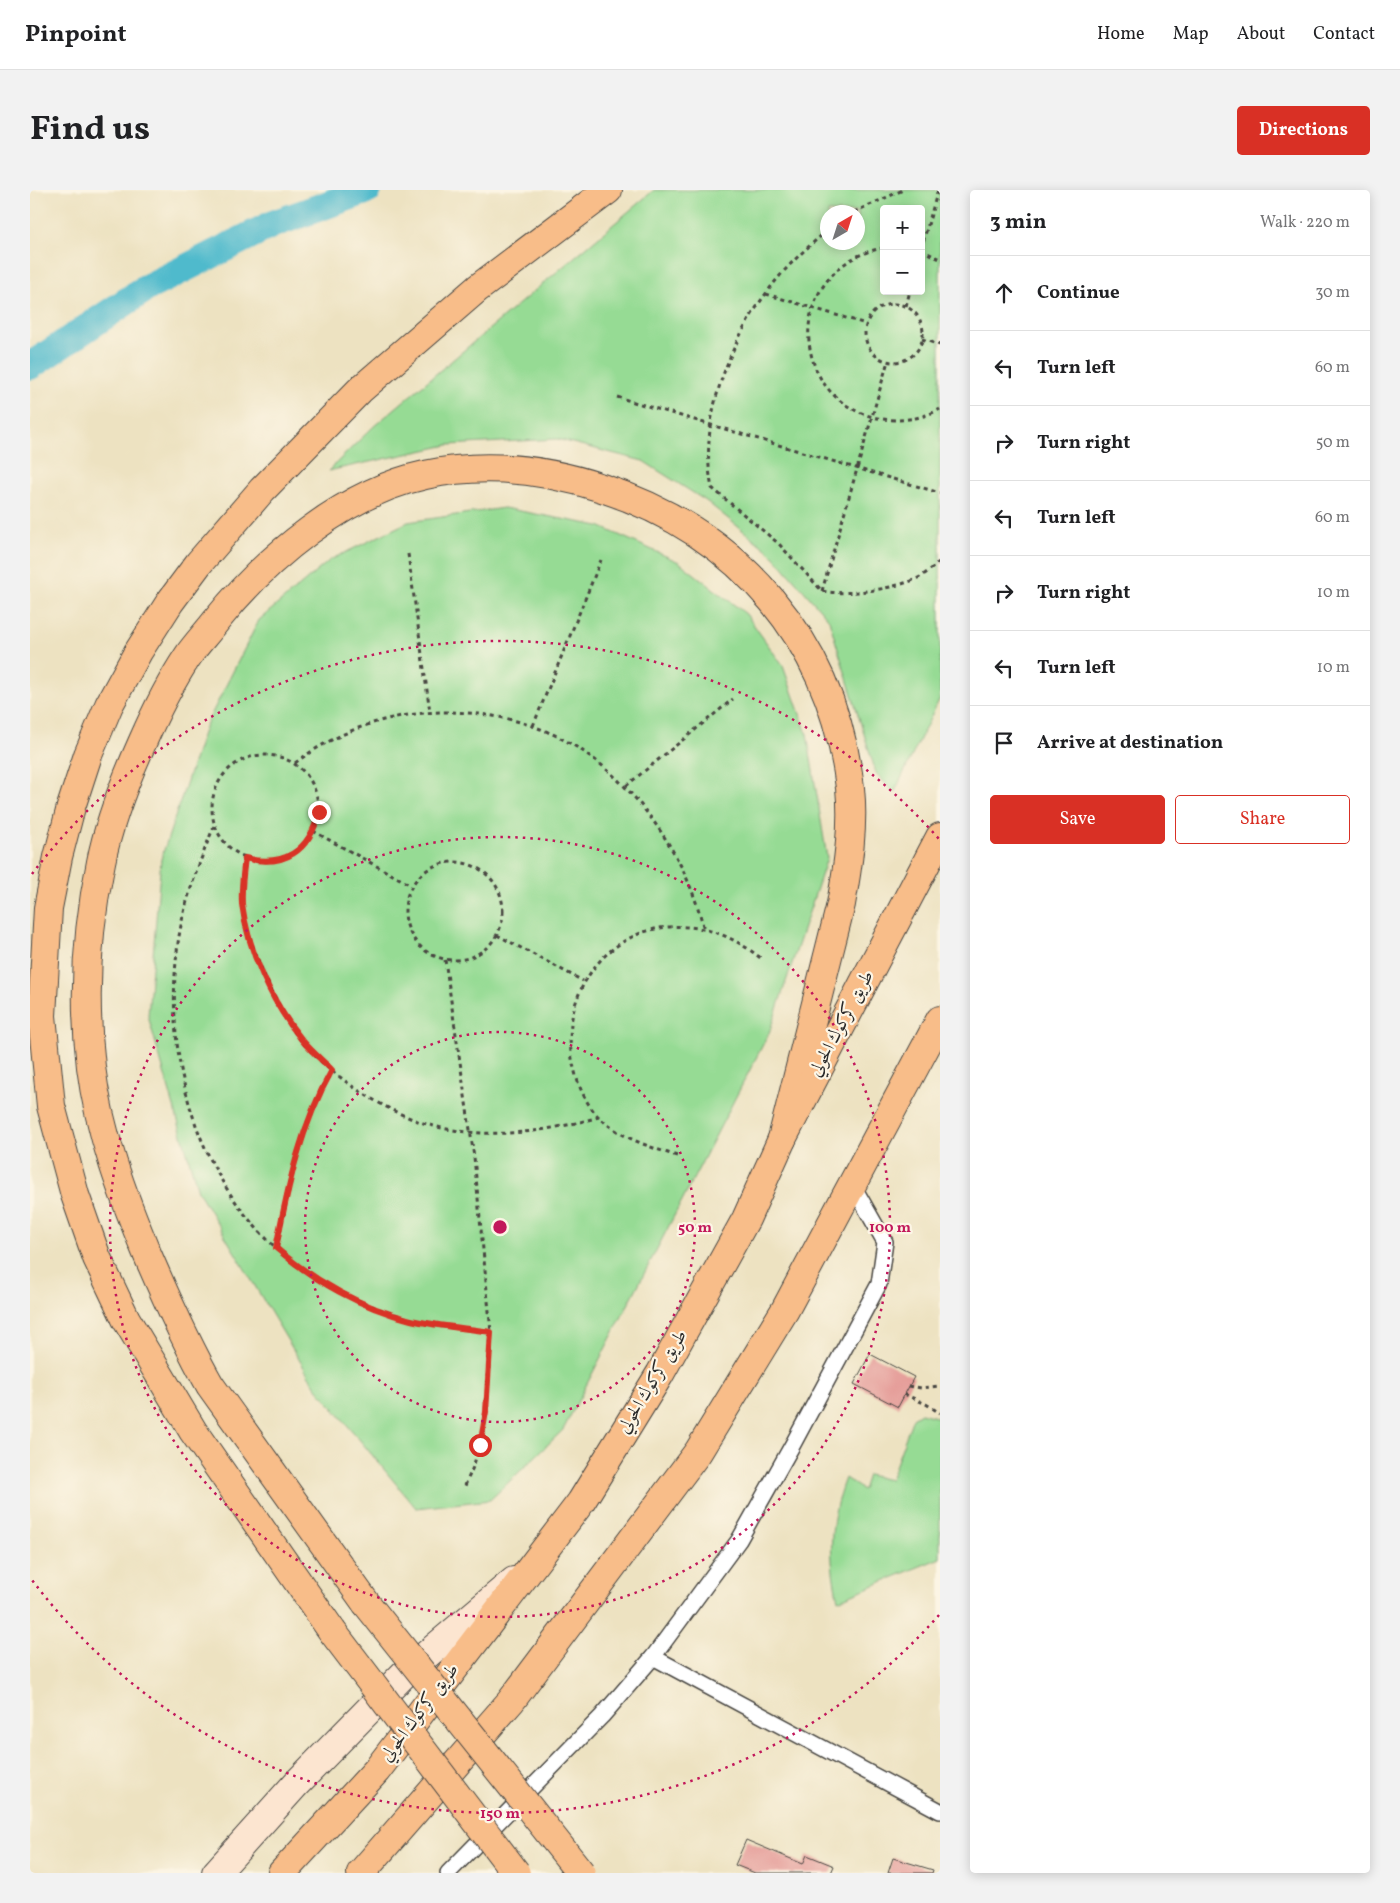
<!DOCTYPE html>
<html lang="en">
<head>
<meta charset="utf-8">
<style>
  :root { --surface:#fff; --page:#f2f2f2; --text:#202124; --muted:#757577; --line:#e0e0e0; --accent:#d93025 }
  body { margin:0; font-family:Vollkorn,Amiri,serif; background:var(--page); color:var(--text) }
  .controls { position:absolute; right:15px; top:15px; display:grid; overflow:hidden; border-radius:5px; box-shadow:0 2px 12px #0003 }
  .controls button { width:45px; height:45px; display:grid; place-items:center; padding:0; border:0; border-bottom:1px solid var(--line); background:var(--surface); color:var(--text); font:25px sans-serif }
  .compass { position:absolute; left:790px; top:15px; width:45px; height:45px; border-radius:50%; background:var(--surface); box-shadow:0 2px 12px #0003; rotate:39deg }
  .stop { position:absolute; width:15px; height:15px; margin:-11px; border:4px solid #d93025; border-radius:50%; background:#fff }
  .stop.end { background:#d93025; border-color:#fff; box-shadow:0 1px 5px #0008 }
  .list { margin:0; padding:0; list-style:none }
  h2 { display:flex; justify-content:space-between; align-items:center; height:65px; margin:0; padding:0 20px; font-size:21px }
  h2 small { font-size:16px; font-weight:400; color:var(--muted) }
  .list li { display:grid; grid-template-columns:32px 1fr auto; gap:15px; align-items:center; box-sizing:border-box; height:75px; padding:0 20px; border-top:1px solid var(--line) }
  .list b { display:block; font-size:19px; white-space:nowrap }
  .list em { font-size:16px; font-style:normal; color:var(--muted) }
  .actions { display:flex; gap:10px; padding:15px 20px }
  .actions a { flex:1; padding:11px 0; border:1px solid var(--accent); border-radius:5px; text-align:center; font-size:18px; color:var(--accent) }
  .actions .main { background:var(--accent); color:#fff }
  .icon { flex:none; width:28px; height:28px; fill:none; stroke:currentColor; stroke-width:2; stroke-linecap:round; stroke-linejoin:round }
  .map { position:relative; flex:none; width:910px; height:1683px; overflow:hidden; border-radius:5px }
  header { display:flex; align-items:center; gap:30px; box-sizing:border-box; height:70px; padding:0 25px; background:var(--surface); border-bottom:1px solid var(--line) }
  header strong { font-size:24px }
  nav { display:flex; gap:28px; margin-inline-start:auto; font-size:18px }
  .intro { display:flex; align-items:center; justify-content:space-between; box-sizing:border-box; height:120px; padding:0 30px }
  h1 { margin:0; font-size:35px }
  .button { padding:12px 22px; border-radius:5px; background:var(--accent); color:#fff; font-size:18px; font-weight:700 }
  main { display:flex; gap:30px; padding:0 30px }
  aside { flex:1; background:var(--surface); border-radius:5px; box-shadow:0 2px 12px #0003 }
  .map>svg:first-child { display:block }
  .green { fill:#96db94; stroke:#608360; fill-rule:evenodd }
  .lines { fill:none; stroke-linecap:round; stroke-linejoin:round }
  .canal { stroke:#50bacc; stroke-width:28 }
  .building { fill:#e49995 }
  .service-casing { stroke:#484642; stroke-width:18 }
  .secondary-casing { stroke:#484642; stroke-width:30 }
  .trunk-casing { stroke:#484642; stroke-width:30 }
  .path { stroke:#484642; stroke-width:3; stroke-dasharray:4 4; stroke-linecap:butt }
  .service { stroke:#fff; stroke-width:15 }
  .secondary { stroke:#fce5d0; stroke-width:28 }
  .trunk { stroke:#f8bd89; stroke-width:28 }
  .trunk-bridge-casing { stroke:#484642; stroke-width:30; stroke-linecap:butt }
  .trunk-bridge { stroke:#f8bd89; stroke-width:28 }
  .route { stroke:#d93025; stroke-width:6 }
  .ring { fill:none; stroke:#c2185b; stroke-width:2.5; stroke-dasharray:2.5 5 }
  .labels { text-anchor:middle; dominant-baseline:central; stroke-width:4.5; stroke-linejoin:round; paint-order:stroke }
  .street-label { font-size:18px; fill:#2b2b2b; stroke:#fcf5e5 }
  .centre { fill:#c2185b; stroke:#fcf5e5; stroke-width:2.5 }
  .ring-label { font-size:15px; text-anchor:middle; font-weight:bold; fill:#c2185b; stroke:#fcf5e5; stroke-width:4.5; stroke-linejoin:round; paint-order:stroke }
</style>
</head>
<body>
<header>
<strong>Pinpoint</strong>
<nav><a>Home</a><a>Map</a><a>About</a><a>Contact</a></nav>
</header>
<div class="intro"><h1>Find us</h1><a class="button">Directions</a></div>
<main>
<div class="map">
<svg width="910" height="1683" viewBox="0 0 910 1683">
  <rect width="100%" height="100%" fill="#fcf5e5"/>
  <filter id="ink" filterUnits="userSpaceOnUse"><feTurbulence type="fractalNoise" baseFrequency=".02" numOctaves="2"/><feDisplacementMap in="SourceGraphic" scale="10" xChannelSelector="R" yChannelSelector="G"/><feConvolveMatrix kernelMatrix="1 2 1 2 8 2 1 2 1" color-interpolation-filters="sRGB"/></filter>
  <filter id="wash" filterUnits="userSpaceOnUse"><feTurbulence type="fractalNoise" baseFrequency=".0096" numOctaves="4" result="noise"/><feDisplacementMap in="SourceGraphic" scale="20" xChannelSelector="R" yChannelSelector="G"/><feGaussianBlur stdDeviation="1.12" result="paint"/><feColorMatrix in="noise" values="0 0 0 0 0 0 0 0 0 0 0 0 0 0 0 0 0 1.4 0 .05"/><feComposite in="paint" operator="in"/></filter>
  <g filter="url(#wash)">
    <rect width="100%" height="100%" fill="#ede2c1"/>
    <g class="green">
      <path d="M624,0H910V508L864,603L846,583L799,430L741,363L676,311L613,271L527,249L418,255L298,281L343,237ZM854,19H891V101H854ZM798,22H828V52H798Z"/>
      <path d="M474,318L569,336L649,372L716,424L753,476L777,544L797,668L739,843L533,1240L460,1310L386,1318L285,1196L168,1001L118,826L131,669L175,537L229,430L300,370L378,332Z"/>
      <path d="M891,1223L910,1228V1368L808,1410C798,1366 799,1331 815,1288L833,1300L838,1285L860,1290L883,1228Z"/>
    </g>
    <g class="lines">
      <path class="canal" d="M0,176L118,97L243,34L338,0"/>
    </g>
    <g id="blocks">
      <g class="building">
        <path d="M840,1164L884,1187L868,1217L824,1194Z"/>
        <path d="M716,1650L773,1674L777,1665L804,1676L801,1683H725L705,1675Z"/>
        <path d="M863,1668L903,1680L902,1683H858Z"/>
      </g>
    </g>
  </g>
  <g filter="url(#ink)">
    <use href="#blocks" fill-opacity="0" stroke="#484642" stroke-width="1"/>
    <g class="lines">
      <defs>
        <g id="service">
          <path d="M623,1467L910,1621"/>
          <path d="M418,1683L572,1526L623,1467L709,1350L763,1254L849,1094L855,1052L822,994"/>
        </g>
        <path id="secondary" d="M186,1683L266,1594L375,1483L484,1391"/>
        <g id="trunk">
          <path d="M336,1413L180,1195C156,1153 137,1110 118,1066C93,1006 69,942 61,877C53,810 57,738 71,672C79,631 95,591 112,553C125,523 140,493 158,466C166,454 177,443 186,431C236,368 315,302 395,285C455,272 515,279 572,298C711,343 803,452 820,598C824,636 818,676 811,714L752,949"/>
          <path d="M302,1441L163,1241L96,1129L67,1068L45,1005L21,916L12,826L18,718L28,667L41,617L58,565L79,515L108,462L140,412L169,373L232,300L330,200L448,98L578,0"/>
          <path d="M252,1683L347,1580L551,1312L630,1184L716,1029L752,949L910,647"/>
          <path d="M331,1683L481,1511L668,1262L755,1120L910,830"/>
        </g>
      </defs>
      <use href="#service" class="service-casing"/>
      <use href="#secondary" class="secondary-casing"/>
      <use href="#trunk" class="trunk-casing"/>
      <g class="path">
        <path d="M824,22L873,0"/>
        <path d="M798,40C780,55 763,70 748,88C703,142 667,227 682,298L749,354L792,401C817,406 865,399 888,388C896,384 903,377 910,371"/>
        <path d="M854,58C799,66 765,121 784,174C802,225 864,244 910,219"/>
        <path d="M891,59L908,0"/>
        <path d="M891,60L910,69"/>
        <path d="M736,104L836,134"/>
        <circle cx="864" cy="143" r="29"/>
        <path d="M876,116L880,101"/>
        <path d="M892,149L910,155"/>
        <path d="M587,207L910,303"/>
        <path d="M378,364L400,522"/>
        <path d="M792,401L858,171"/>
        <path d="M503,536L571,370"/>
        <circle cx="235" cy="618" r="53"/>
        <path d="M265,573C309,540 361,522 417,522C503,523 566,556 618,624C645,659 664,697 674,740"/>
        <path d="M596,596L703,509"/>
        <path d="M184,636C168,676 151,719 147,762C134,874 169,996 258,1068C293,1097 336,1117 379,1129C405,1137 434,1138 461,1142"/>
        <path d="M283,641L381,695"/>
        <path d="M215,668C213,683 211,698 212,713C214,732 220,751 227,768C236,791 247,814 261,836C290,881 359,927 412,938C467,949 515,942 569,927"/>
        <circle cx="424" cy="721" r="49"/>
        <path d="M467,745L553,791"/>
        <path d="M415,770L444,967L461,1142L456,1222L450,1255L443,1277L434,1298"/>
        <path d="M647,966C620,957 591,948 570,928C556,915 548,895 544,878C525,804 580,730 658,737C687,739 711,752 733,770"/>
        <path d="M247,1058C258,995 271,935 302,880"/>
        <path d="M879,1196L891,1198L910,1196"/>
        <path d="M874,1204L896,1214L910,1223"/>
      </g>
      <use href="#service" class="service"/>
      <use href="#secondary" class="secondary"/>
      <use href="#trunk" class="trunk"/>
      <defs>
        <g id="trunk-bridge">
          <path d="M336,1413L551,1683"/>
          <path d="M302,1441L486,1683"/>
        </g>
      </defs>
      <use href="#trunk-bridge" class="trunk-bridge-casing"/>
      <use href="#trunk-bridge" class="trunk-bridge"/>
    </g>
  </g>
  <g class="lines" filter="url(#ink)">
    <path class="route" d="M289,622C280,661 254,678 215,668C213,683 211,698 212,714C218,761 242,813 272,850C281,861 292,870 302,880C271,935 258,995 246,1058C284,1091 332,1118 381,1130C407,1136 434,1138 461,1142L456,1222L450,1255"/>
  </g>
  <g class="ring">
    <circle cx="470" cy="1037" r="195"/>
    <circle cx="470" cy="1037" r="390"/>
    <path d="M909 1425A586 586 0 0 1 2 1390M2 684A586 586 0 0 1 909 649"/>
  </g>
  <g class="labels">
    <g class="street-label">
      <text transform="translate(812 834) rotate(-62)">طريق كركوك الحولي</text>
      <text transform="translate(623 1192) rotate(-59)">طريق كركوك الحولي</text>
      <text transform="translate(390 1523) rotate(-53)">طريق كركوك الحولي</text>
    </g>
  </g>
  <circle cx="470" cy="1037" r="8" class="centre"/>
  <g class="ring-label">
    <text x="665" y="1042">50 m</text>
    <text x="860" y="1042">100 m</text>
    <text x="470" y="1628">150 m</text>
  </g>
</svg>
<div class="controls">
<button>+</button>
<button>−</button>
</div>
<svg class="compass" viewBox="-18 -18 36 36"><path d="M0-13l5 13h-10z" fill="#e53935"/><path d="M0 13l5-13h-10z" fill="#757577"/></svg>
<div class="stop" style="left:450px;top:1255px"></div>
<div class="stop end" style="left:289px;top:622px"></div>
</div>
<aside>
<h2>3 min<small>Walk · 220 m</small></h2>
<ul class="list">
<li><svg class="icon" aria-label="ahead" viewBox="0 0 24 24"><path d="M12 20V5M6 11l6-6 6 6"/></svg><div><b>Continue</b></div><em>30 m</em></li>
<li><svg class="icon" aria-label="left" viewBox="0 0 24 24"><path d="M17 20v-9H6M10 6l-5 5 5 5"/></svg><div><b>Turn left</b></div><em>60 m</em></li>
<li><svg class="icon" aria-label="right" viewBox="0 0 24 24"><path d="M7 20v-9h11M14 6l5 5-5 5"/></svg><div><b>Turn right</b></div><em>50 m</em></li>
<li><svg class="icon" aria-label="left" viewBox="0 0 24 24"><path d="M17 20v-9H6M10 6l-5 5 5 5"/></svg><div><b>Turn left</b></div><em>60 m</em></li>
<li><svg class="icon" aria-label="right" viewBox="0 0 24 24"><path d="M7 20v-9h11M14 6l5 5-5 5"/></svg><div><b>Turn right</b></div><em>10 m</em></li>
<li><svg class="icon" aria-label="left" viewBox="0 0 24 24"><path d="M17 20v-9H6M10 6l-5 5 5 5"/></svg><div><b>Turn left</b></div><em>10 m</em></li>
<li><svg class="icon" aria-label="arrive" viewBox="0 0 24 24"><path d="M6 21V4h12l-3 4 3 4H6"/></svg><div><b>Arrive at destination</b></div></li>
</ul>
<div class="actions"><a class="main">Save</a><a>Share</a></div>
</aside>
</main>
</body>
</html>
